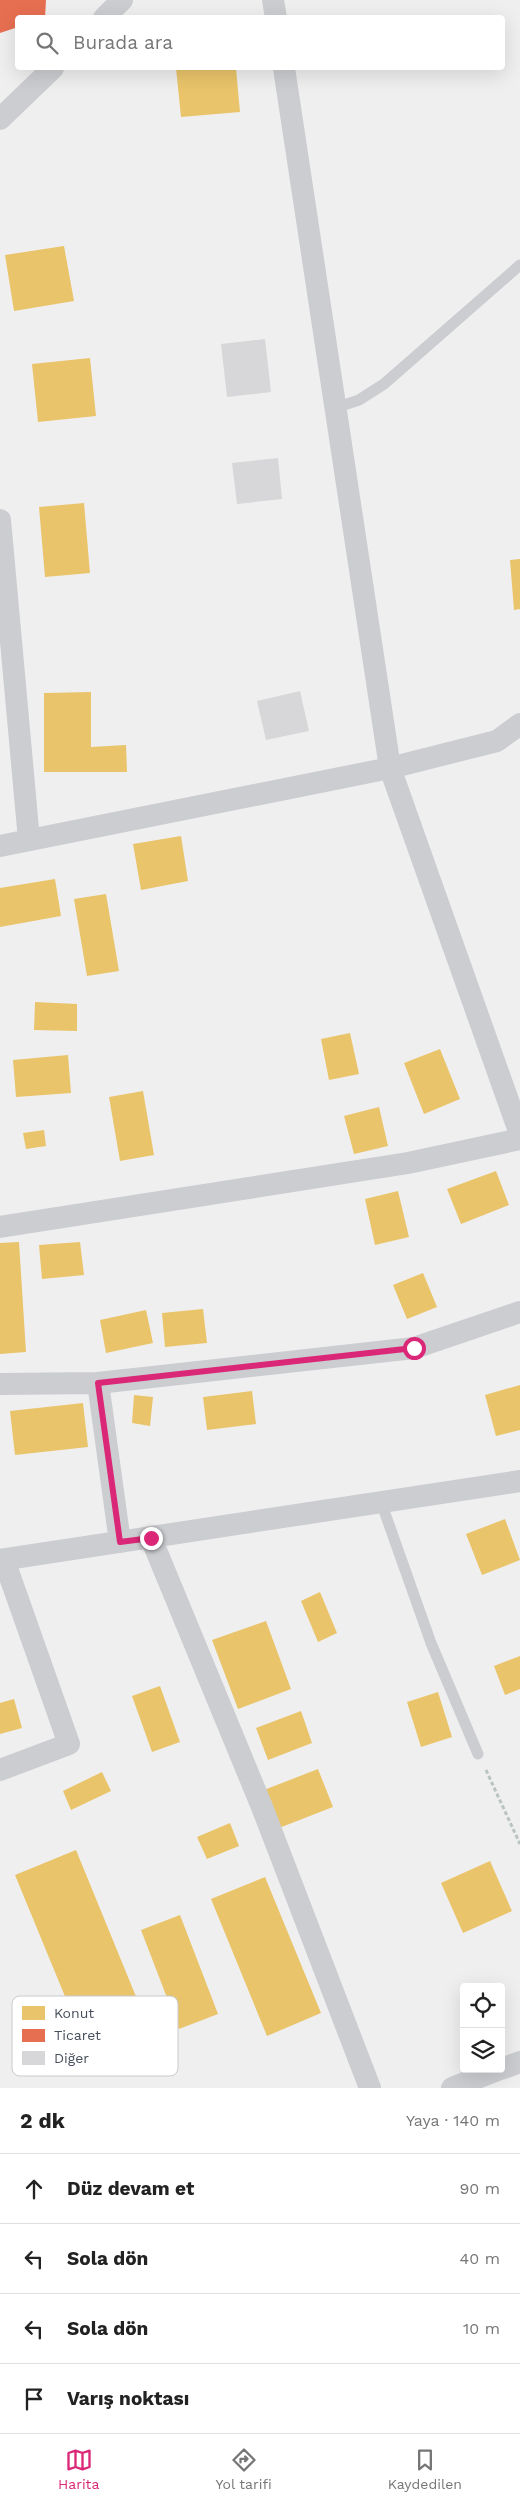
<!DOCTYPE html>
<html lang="tr">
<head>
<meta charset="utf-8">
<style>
	:root { --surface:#fff; --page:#f2f2f2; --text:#222; --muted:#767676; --line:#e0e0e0; --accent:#db2777 }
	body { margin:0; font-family:"Work Sans",sans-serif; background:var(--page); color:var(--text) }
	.controls { position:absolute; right:15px; bottom:15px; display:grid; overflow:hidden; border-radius:5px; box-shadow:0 5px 20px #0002 }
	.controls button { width:45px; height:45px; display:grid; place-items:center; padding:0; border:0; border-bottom:1px solid var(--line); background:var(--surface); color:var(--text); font:25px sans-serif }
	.stop { position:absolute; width:15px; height:15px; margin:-11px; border:4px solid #db2777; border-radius:50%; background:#fff }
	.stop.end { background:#db2777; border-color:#fff; box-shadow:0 1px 5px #0008 }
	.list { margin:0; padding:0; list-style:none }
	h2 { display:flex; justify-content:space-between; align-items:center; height:65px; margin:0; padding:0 20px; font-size:21px }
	h2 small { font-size:16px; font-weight:400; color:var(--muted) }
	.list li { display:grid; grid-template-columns:32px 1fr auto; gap:15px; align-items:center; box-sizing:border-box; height:70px; padding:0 20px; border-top:1px solid var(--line) }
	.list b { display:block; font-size:19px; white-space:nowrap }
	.list em { font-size:16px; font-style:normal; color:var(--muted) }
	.icon { flex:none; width:28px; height:28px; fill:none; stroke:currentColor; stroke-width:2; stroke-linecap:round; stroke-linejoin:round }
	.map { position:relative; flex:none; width:520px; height:2088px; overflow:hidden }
	.search { position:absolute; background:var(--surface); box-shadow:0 5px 20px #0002; left:15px; right:15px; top:15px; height:55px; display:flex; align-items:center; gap:12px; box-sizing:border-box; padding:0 18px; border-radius:5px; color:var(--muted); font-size:19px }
	.sheet { height:345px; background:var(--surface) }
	nav { display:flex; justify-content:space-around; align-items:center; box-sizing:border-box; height:70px; border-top:1px solid var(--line); background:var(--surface); font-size:14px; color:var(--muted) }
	nav a { display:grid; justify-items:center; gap:2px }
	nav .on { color:var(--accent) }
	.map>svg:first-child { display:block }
</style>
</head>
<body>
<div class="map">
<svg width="520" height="2088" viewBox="0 0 520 2088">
	<rect width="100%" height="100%" fill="#f0efef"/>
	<path fill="#e9c46a" d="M 176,68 L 236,68 L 240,112 L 181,117 Z
		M 64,246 L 74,301 L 14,311 L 5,255 Z
		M 90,358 L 96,416 L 38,422 L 32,364 Z
		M 84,503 L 90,573 L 45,577 L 39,507 Z
		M 520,559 L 520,609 L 514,610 L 510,560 Z
		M 91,692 L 91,747 L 126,745 L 127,772 L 44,772 L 44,693 Z
		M 181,836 L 188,881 L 141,890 L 133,844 Z
		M 55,879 L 61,916 L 0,927 L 0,888 Z
		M 106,894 L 119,971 L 87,976 L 74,899 Z
		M 35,1002 L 77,1004 L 77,1031 L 34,1030 Z
		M 350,1033 L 359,1074 L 329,1080 L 321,1039 Z
		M 440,1049 L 460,1099 L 424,1114 L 404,1063 Z
		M 68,1055 L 71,1093 L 16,1097 L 13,1060 Z
		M 143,1091 L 154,1155 L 120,1161 L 109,1097 Z
		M 379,1107 L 388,1146 L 354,1154 L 344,1116 Z
		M 44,1130 L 46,1146 L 26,1149 L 23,1133 Z
		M 496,1171 L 509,1205 L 461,1224 L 447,1189 Z
		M 398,1191 L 409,1237 L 375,1245 L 365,1199 Z
		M 19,1242 L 26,1352 L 0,1354 L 0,1243 Z
		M 80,1242 L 84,1275 L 42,1279 L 39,1245 Z
		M 423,1273 L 437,1307 L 407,1319 L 393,1285 Z
		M 203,1309 L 207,1343 L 165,1347 L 162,1313 Z
		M 146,1310 L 153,1343 L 106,1353 L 100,1320 Z
		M 520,1385 L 520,1430 L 496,1436 L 485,1395 Z
		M 252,1391 L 256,1424 L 207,1430 L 203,1397 Z
		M 134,1395 L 153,1397 L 150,1426 L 132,1423 Z
		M 83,1403 L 88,1447 L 15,1455 L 10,1411 Z
		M 505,1519 L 520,1560 L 482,1575 L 466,1534 Z
		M 320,1592 L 337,1633 L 318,1642 L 301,1601 Z
		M 266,1621 L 291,1689 L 238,1709 L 212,1640 Z
		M 520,1656 L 520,1689 L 505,1695 L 494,1666 Z
		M 160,1686 L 180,1742 L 152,1752 L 132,1696 Z
		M 438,1692 L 452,1737 L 421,1747 L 407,1702 Z
		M 14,1699 L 22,1728 L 0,1734 L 0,1703 Z
		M 301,1711 L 312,1743 L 268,1760 L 256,1728 Z
		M 318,1769 L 333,1807 L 279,1828 L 264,1790 Z
		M 102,1772 L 111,1791 L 71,1810 L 63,1791 Z
		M 230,1823 L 239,1846 L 207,1859 L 197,1837 Z
		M 76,1850 L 146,2021 L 85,2045 L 15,1875 Z
		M 490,1861 L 512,1911 L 463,1933 L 441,1883 Z
		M 265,1877 L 321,2013 L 267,2036 L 211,1899 Z
		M 180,1915 L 218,2014 L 179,2029 L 141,1930 Z"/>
	<path fill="#e76f51" d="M 0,0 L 46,0 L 45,18 L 18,18 L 18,27 L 0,33 Z"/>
	<path fill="#d7d7d9" d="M 265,339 L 271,392 L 227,397 L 221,344 Z
		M 278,458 L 282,499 L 237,504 L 232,463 Z
		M 300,691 L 309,731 L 266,740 L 257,701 Z"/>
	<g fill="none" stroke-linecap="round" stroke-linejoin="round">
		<path stroke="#b9c4c1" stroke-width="3" stroke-dasharray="4 2.5" stroke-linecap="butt" d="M 486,1770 L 520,1844"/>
		<path stroke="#cbcdd0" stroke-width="11" d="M 335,408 L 359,400 L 384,384 L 520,265
			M 381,1502 L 431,1643 L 478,1754"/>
		<path stroke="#cbcdd0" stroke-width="22" d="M 273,0 L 276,18
			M 104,18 L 122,0
			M 284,68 L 390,768 L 520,1134
			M 0,119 L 53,68
			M 0,520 L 29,840
			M 0,846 L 390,768 L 497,741 L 520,724
			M 0,1227 L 408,1163 L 520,1139
			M 98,1383 L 120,1542
			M 0,1384 L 98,1383 L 414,1348 L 520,1312
			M 151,1538 L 262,1807 L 370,2088
			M 0,1560 L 520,1481
			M 0,1770 L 69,1744 L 4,1560
			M 501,2069 L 520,2062
			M 452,2088 L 500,2069"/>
	</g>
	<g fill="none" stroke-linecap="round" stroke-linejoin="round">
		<path stroke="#db2777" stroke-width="6" d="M 151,1538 L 120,1542 L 98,1383 L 414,1348"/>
	</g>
	<rect x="12" y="1996" width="166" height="80" rx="8" fill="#fff" stroke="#c8cace" stroke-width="1"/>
	<rect x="22" y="2006" width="23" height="14" fill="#e9c46a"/>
	<rect x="22" y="2029" width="23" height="13" fill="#e76f51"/>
	<rect x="22" y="2051" width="23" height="14" fill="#d7d7d9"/>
	<g font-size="14" fill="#474f5b">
		<text x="54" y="2018">Konut</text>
		<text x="54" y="2040">Ticaret</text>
		<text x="54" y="2063">Diğer</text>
	</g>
</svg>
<div class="controls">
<button><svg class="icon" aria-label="locate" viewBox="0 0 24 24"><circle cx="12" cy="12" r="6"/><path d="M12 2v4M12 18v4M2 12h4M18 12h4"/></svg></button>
<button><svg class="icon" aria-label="layers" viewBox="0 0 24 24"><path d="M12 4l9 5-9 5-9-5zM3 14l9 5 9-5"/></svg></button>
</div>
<div class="stop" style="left:414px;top:1348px"></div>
<div class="stop end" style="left:151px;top:1538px"></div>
<div class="search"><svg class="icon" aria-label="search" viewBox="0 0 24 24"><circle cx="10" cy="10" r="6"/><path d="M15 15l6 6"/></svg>Burada ara</div>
</div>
<section class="sheet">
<h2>2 dk<small>Yaya · 140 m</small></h2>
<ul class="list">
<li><svg class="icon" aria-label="ahead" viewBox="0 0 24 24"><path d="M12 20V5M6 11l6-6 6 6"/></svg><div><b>Düz devam et</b></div><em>90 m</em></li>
<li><svg class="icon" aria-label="left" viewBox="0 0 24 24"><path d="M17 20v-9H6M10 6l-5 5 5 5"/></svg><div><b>Sola dön</b></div><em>40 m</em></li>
<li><svg class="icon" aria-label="left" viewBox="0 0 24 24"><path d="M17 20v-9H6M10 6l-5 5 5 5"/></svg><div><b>Sola dön</b></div><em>10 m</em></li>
<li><svg class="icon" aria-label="arrive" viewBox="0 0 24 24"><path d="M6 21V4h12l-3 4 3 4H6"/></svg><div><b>Varış noktası</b></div></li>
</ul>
</section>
<nav>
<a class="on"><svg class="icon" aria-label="map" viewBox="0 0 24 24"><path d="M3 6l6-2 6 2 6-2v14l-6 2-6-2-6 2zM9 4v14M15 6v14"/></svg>Harita</a>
<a><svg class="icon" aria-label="directions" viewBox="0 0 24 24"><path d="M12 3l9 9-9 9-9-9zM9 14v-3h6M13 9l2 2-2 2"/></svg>Yol tarifi</a>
<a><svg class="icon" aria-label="saved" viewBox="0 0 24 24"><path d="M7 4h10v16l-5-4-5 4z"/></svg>Kaydedilen</a>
</nav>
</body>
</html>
